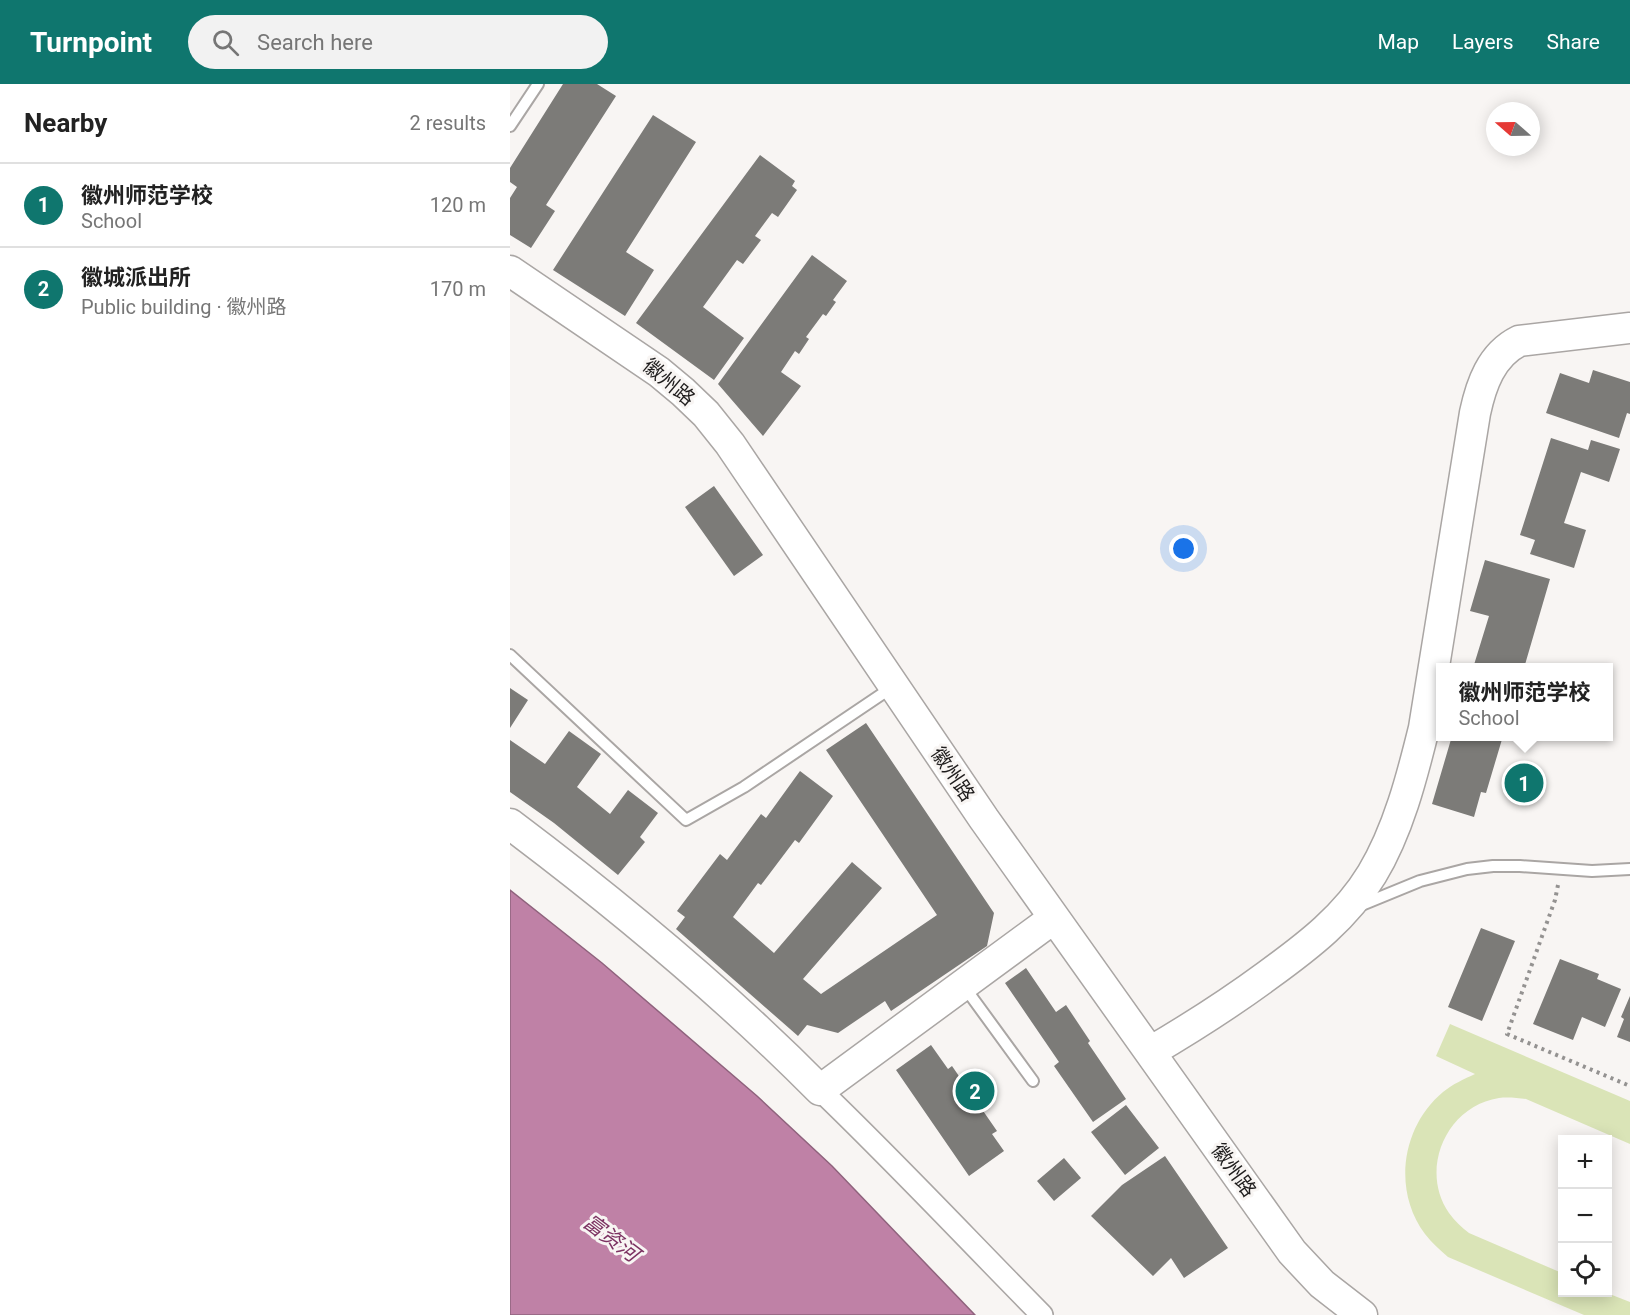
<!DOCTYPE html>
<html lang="en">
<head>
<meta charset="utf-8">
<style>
	:root { --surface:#fff; --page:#f2f2f2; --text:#222; --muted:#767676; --line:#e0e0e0; --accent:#0f766e }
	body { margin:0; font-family:Roboto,"Noto Sans SC",sans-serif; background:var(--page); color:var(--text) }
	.controls { position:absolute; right:18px; bottom:18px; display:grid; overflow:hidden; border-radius:0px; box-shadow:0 3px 15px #0003 }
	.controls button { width:54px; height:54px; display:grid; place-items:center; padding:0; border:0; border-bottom:2px solid var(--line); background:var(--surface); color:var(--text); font:30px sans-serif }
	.compass { position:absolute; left:976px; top:18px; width:54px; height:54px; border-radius:50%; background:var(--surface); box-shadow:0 3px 15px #0003; rotate:290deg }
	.you { position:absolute; left:674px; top:465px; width:21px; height:21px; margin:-15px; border:4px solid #fff; border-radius:50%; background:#1a73e8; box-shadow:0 0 0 9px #1a73e833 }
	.badge { display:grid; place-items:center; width:39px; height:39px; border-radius:50%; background:var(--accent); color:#fff; font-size:20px; font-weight:700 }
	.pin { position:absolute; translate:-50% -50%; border:3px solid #fff; box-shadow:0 2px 6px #0006 }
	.popup { position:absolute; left:926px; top:579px; width:177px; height:78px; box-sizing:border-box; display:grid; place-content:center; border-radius:0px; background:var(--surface); filter:drop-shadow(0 2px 4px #0005); font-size:20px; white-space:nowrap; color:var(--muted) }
	.popup b { font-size:22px; color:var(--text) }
	.popup::after { content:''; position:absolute; left:50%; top:100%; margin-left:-12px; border:12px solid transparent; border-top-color:var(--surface) }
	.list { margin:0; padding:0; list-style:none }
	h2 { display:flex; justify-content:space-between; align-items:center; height:78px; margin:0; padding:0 24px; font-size:26px }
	h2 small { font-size:20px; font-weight:400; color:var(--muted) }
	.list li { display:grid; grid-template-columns:39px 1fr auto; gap:18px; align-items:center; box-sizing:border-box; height:84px; padding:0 24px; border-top:2px solid var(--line) }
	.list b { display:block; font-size:22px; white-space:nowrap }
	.list p { margin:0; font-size:20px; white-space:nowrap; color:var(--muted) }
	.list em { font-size:20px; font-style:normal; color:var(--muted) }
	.icon { flex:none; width:33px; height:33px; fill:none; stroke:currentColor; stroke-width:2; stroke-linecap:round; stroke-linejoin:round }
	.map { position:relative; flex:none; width:1120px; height:1231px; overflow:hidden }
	header { display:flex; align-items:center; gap:36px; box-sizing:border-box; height:84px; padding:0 30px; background:var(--accent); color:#fff }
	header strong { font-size:28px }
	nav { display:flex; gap:33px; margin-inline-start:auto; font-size:21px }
	.search { width:420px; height:54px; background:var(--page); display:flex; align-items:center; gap:15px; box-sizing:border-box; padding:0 21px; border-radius:33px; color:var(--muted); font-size:22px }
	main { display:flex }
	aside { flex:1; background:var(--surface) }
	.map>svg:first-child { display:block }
</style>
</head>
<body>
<header>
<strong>Turnpoint</strong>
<div class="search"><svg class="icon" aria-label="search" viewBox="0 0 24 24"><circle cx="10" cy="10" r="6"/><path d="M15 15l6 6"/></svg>Search here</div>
<nav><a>Map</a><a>Layers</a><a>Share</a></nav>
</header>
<main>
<aside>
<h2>Nearby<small>2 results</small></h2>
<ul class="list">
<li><span class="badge">1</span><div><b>徽州师范学校</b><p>School</p></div><em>120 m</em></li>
<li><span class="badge">2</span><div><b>徽城派出所</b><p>Public building · 徽州路</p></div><em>170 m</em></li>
</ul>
</aside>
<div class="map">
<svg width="1120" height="1231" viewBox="0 0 1120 1231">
	<rect width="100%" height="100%" fill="#f8f5f3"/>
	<path fill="#dae4b7" d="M 940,940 L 1120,1017 L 1120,1060 L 1016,1015 C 1007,1014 998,1013 989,1014 C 936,1022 909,1086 939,1129 C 945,1137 951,1143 959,1149 L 1052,1189 L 1052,1208 L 1097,1209 L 1120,1218 L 1120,1231 L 1074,1231 L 938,1173 C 930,1166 922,1159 915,1150 C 882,1106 892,1042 933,1008 C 943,1000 954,995 965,990 L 926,972 Z"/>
	<path fill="#bf81a6" stroke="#8f637d" stroke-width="1.5" d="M 0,806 L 92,879 L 247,1012 L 322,1082 L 465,1231 L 0,1231 Z"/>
	<path fill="#7c7b78" d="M 53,0 L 87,0 L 106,12 L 36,121 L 45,127 L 21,164 L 0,151 L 0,114 L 7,103 L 0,98 L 0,84 Z
		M 143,31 L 186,58 L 116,168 L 144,186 L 115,232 L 43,186 Z
		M 250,71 L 285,97 L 282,102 L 287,106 L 268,133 L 262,129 L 245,152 L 251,156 L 233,180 L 227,176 L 193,223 L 234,254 L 204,296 L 126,239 Z
		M 302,171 L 337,197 L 323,216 L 326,218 L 316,232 L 313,230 L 296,253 L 299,255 L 289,270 L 285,267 L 271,288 L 291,302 L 253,352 L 208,300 Z
		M 1083,286 L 1120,298 L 1120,330 L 1117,329 L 1109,354 L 1036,329 L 1050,289 L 1079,299 Z
		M 1041,354 L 1078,366 L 1081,356 L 1110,365 L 1099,398 L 1071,388 L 1054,439 L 1076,446 L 1064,484 L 1020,470 L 1025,456 L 1010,451 Z
		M 204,402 L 253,471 L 224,492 L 175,423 Z
		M 975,476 L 1040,495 L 1014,584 L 963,584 L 979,532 L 960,527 Z
		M 0,604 L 18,616 L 0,644 Z
		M 356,639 L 484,829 L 477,862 L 381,927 L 375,917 L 328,949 L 297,941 L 288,952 L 166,845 L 175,833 L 167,827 L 210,770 L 217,776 L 251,730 L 256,734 L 290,687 L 323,712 L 289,759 L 285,756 L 251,801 L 248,799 L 223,833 L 264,869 L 342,778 L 372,804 L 293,895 L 311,910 L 427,831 L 316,666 Z
		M 59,647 L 91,670 L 67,703 L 100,730 L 118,706 L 148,729 L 130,753 L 135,758 L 108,791 L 44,739 L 0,708 L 0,656 L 35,680 Z
		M 942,652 L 993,652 L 976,709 L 971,708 L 964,733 L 922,720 Z
		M 971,844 L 1005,857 L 972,937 L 938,923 Z
		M 1050,875 L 1089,890 L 1087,895 L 1111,905 L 1095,943 L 1072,933 L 1063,956 L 1023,940 Z
		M 516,884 L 546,928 L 556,921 L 580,957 L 578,959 L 616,1015 L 583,1038 L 544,982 L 549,978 L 495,899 Z
		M 1120,912 L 1120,958 L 1107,953 L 1114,935 L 1111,933 Z
		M 421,961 L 438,985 L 442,982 L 487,1047 L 482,1050 L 494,1067 L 459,1092 L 386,986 Z
		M 616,1021 L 649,1064 L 615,1091 L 581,1048 Z
		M 655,1072 L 718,1164 L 674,1194 L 661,1174 L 643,1192 L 581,1132 L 612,1101 Z
		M 554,1074 L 571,1094 L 544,1117 L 527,1097 Z"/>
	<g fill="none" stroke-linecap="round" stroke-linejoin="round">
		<defs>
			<path id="lane" d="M 0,42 L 28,0
				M 0,571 L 176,736 L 234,703 L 381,604
				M 849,822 L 910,797 L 957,785 L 983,782 L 1010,782 L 1082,787 L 1120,785
				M 453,901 L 523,997"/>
			<path id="street" d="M 310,1006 C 386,1079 458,1156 532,1231"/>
			<path id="secondary" d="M 0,187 L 149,288 L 173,308 L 196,330 L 220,360 L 474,735 L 782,1168 L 812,1200 L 852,1231
				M 0,740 C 109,822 214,909 310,1006 L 544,834
				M 640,968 C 681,944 720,919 758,891 C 798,862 836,833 862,790 C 888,747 902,693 914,644 L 965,329 C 971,301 981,271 1009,257 L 1120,244"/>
		</defs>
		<use href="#lane" stroke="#aaa6a4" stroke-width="14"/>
		<use href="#street" stroke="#aaa6a4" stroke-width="24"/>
		<use href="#secondary" stroke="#aaa6a4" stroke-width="33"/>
		<path stroke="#949291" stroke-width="4" stroke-dasharray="3 4.5" stroke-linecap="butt" d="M 1048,801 L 1045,816 L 997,950 L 1120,1002"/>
		<use href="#lane" stroke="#fff" stroke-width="10"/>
		<use href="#street" stroke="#fff" stroke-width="21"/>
		<use href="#secondary" stroke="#fff" stroke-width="30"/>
	</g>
	<g text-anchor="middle" stroke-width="6" stroke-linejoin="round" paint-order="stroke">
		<g font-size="20" fill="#1f1d1d" stroke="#f8f5f3">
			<text transform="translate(159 298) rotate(40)" y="7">徽州路</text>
			<text transform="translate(443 690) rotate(56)" y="7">徽州路</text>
			<text transform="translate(724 1086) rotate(54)" y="7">徽州路</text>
		</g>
		<g font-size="21" font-style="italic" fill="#7c3262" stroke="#f8f5f3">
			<text transform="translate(101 1154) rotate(37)" y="7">富资河</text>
		</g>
	</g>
</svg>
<div class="controls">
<button>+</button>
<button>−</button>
<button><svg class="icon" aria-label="locate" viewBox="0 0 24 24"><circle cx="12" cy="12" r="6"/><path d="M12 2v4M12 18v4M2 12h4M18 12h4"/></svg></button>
</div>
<svg class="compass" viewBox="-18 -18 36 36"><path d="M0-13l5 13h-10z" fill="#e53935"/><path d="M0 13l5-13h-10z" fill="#767676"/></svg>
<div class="you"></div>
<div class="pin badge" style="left:1014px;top:699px">1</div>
<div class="popup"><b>徽州师范学校</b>School</div>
<div class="pin badge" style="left:465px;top:1007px">2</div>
</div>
</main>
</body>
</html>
